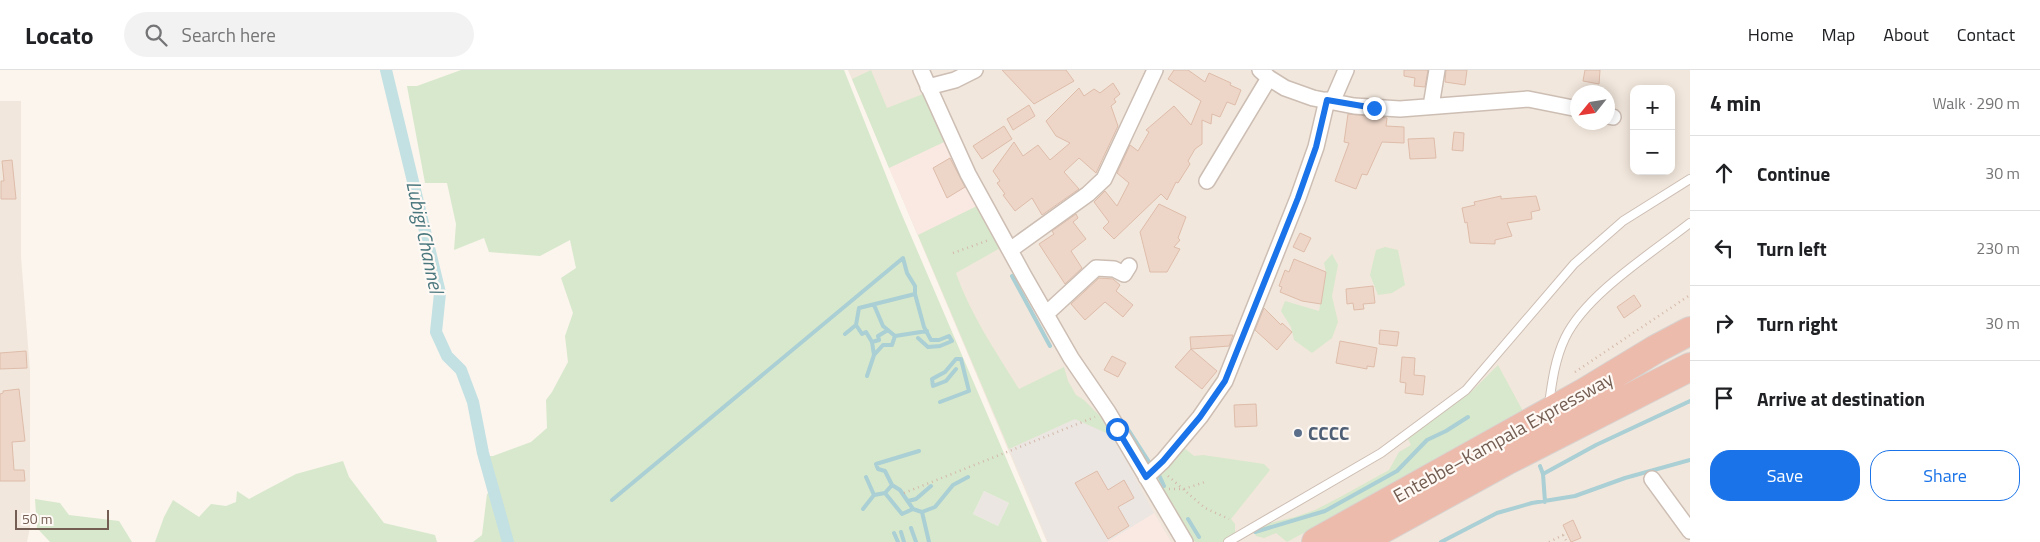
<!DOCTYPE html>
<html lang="en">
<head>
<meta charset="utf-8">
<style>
	:root { --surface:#fff; --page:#f2f2f2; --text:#202124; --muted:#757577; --line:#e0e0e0; --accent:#1a73e8 }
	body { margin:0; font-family:"Titillium Web",sans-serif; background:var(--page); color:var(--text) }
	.controls { position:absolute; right:15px; top:15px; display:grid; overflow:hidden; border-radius:10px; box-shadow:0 2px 12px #0003 }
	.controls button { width:45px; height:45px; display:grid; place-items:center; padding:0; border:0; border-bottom:1px solid var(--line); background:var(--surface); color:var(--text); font:25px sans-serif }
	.compass { position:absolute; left:1570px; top:15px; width:45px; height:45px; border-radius:50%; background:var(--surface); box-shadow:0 2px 12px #0003; rotate:240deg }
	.scale { position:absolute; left:15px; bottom:12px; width:94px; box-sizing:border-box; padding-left:5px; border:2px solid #745d52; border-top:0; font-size:14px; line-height:18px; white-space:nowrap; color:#745d52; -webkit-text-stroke:4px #fef9f4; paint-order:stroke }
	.stop { position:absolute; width:15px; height:15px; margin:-11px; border:4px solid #1a73e8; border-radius:50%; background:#fff }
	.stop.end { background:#1a73e8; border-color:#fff; box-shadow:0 1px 5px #0008 }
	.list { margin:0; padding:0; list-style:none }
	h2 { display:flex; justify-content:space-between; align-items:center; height:65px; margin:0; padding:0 20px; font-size:21px }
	h2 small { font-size:16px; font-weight:400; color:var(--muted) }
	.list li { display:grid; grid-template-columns:32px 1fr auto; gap:15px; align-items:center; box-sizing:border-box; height:75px; padding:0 20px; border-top:1px solid var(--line) }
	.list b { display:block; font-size:19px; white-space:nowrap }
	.list em { font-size:16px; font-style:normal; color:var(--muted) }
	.actions { display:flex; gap:10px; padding:15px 20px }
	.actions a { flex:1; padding:11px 0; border:1px solid var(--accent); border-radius:20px; text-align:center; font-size:18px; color:var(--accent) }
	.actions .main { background:var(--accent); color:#fff }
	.icon { flex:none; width:28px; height:28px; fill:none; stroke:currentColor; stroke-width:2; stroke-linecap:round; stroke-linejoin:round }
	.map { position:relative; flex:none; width:1690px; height:472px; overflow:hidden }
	header { display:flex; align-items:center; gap:30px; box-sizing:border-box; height:70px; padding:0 25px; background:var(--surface); border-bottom:1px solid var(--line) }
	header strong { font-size:24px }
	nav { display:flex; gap:28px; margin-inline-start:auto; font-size:18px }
	.search { width:350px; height:45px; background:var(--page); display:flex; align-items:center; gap:12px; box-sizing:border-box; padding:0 18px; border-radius:28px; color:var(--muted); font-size:19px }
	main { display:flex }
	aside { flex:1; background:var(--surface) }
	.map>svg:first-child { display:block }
</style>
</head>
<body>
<header>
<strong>Locato</strong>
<div class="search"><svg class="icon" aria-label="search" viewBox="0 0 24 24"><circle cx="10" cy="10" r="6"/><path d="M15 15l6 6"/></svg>Search here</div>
<nav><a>Home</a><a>Map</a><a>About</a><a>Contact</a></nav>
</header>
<main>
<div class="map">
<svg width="1690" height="472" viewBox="0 0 1690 472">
	<rect width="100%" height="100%" fill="#fbf5ed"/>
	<path fill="#f2e7dc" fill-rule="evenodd" d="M 848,0 L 1690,0 L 1690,472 L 1047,472 ZM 1634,19 L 1671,19 L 1671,101 L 1634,101 ZM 1578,22 L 1608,22 L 1608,52 L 1578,52 Z
		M 0,31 L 21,31 L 21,187 L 30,301 L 30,457 L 27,472 L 0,472 Z"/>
	<path fill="#fae9e3" d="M 944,72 L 979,135 L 918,165 L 889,98 Z
		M 1154,443 L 1171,472 L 1107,472 Z"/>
	<path fill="#ebe6e2" d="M 1075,349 L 1113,366 L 1154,443 L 1107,472 L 1048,472 L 1009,379 Z
		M 984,421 L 1009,433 L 998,456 L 973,444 Z"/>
	<path fill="#d8e8cc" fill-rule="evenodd" d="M 461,0 L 844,0 L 899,138 L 1042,472 L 473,472 L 482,465 L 487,424 L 494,419 L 484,386 L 493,386 L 531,372 L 547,358 L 546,330 L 552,322 L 568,292 L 565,266 L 573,243 L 561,208 L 576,198 L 570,170 L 540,186 L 489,182 L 484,168 L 454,180 L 456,154 L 447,113 L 425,113 L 407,16 L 417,16 ZM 984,421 L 1009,433 L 998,456 L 973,444 Z
		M 871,0 L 887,38 L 923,24 L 944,72 L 889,98 L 852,9 Z
		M 979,135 L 1002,177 L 956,203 C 970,244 996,282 1019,319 L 1064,297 L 1068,311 L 1076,325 L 1084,330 L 1100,346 L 1113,366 L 1075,349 L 1009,379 L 918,165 Z
		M 1385,177 L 1398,180 L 1405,215 L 1392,223 L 1378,225 L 1370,205 L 1376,180 Z
		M 1332,184 L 1338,195 L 1332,226 L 1338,252 L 1332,268 L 1312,283 L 1294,270 L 1291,257 L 1281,241 L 1285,231 L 1319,241 L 1326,202 L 1324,193 Z
		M 1498,295 L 1524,343 L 1287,472 L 1276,463 L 1264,468 L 1256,466 L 1253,460 L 1258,456 L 1295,447 L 1315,440 L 1342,426 L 1389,400 L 1399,382 L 1411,375 L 1407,367 L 1472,321 Z
		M 1183,377 L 1194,386 L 1203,385 L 1264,394 L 1270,400 L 1231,449 L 1235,454 L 1235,472 L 1195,472 L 1153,411 Z
		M 343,391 L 349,407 L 384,453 L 435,465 L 437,472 L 155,472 L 164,447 L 173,430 L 199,447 L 211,434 L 226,436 L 236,432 L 237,421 L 249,429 L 296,404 Z
		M 35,429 L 60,433 L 69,445 L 119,451 L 132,472 L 50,472 L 37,458 Z"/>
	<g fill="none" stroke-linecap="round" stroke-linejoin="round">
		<path stroke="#aacfd4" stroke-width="4" d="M 1012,206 L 1050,276
			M 874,235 L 883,256 L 895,266 L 927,261
			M 856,255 L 862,264 L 866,262 L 872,272 L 874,285
			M 845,264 L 856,255 L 859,238 L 915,224
			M 872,272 L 879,270 L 878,266 L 888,260
			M 867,306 L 874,285 L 883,275 L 892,275 L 895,266
			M 940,332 L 969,321 L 961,289 L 956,289 L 945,302 L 932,309 L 933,316 L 946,311 L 956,299
			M 1124,353 L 1151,395
			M 1540,396 L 1543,404 L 1545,432
			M 1543,404 L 1596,375 L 1690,331
			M 1159,405 L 1164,416
			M 866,407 L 874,425
			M 892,415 L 885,401 L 878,399 L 876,394 L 919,381
			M 885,423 L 892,415 L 900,420 L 913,439
			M 612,430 L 903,188 L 907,203 L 915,216 L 915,224 L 924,257 L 931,270 L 939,270 L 949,266 L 952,271 L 940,276 L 928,277 L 918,268
			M 908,431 L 916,429 L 931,416
			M 863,439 L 874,425 L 885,423 L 902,444 L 913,439 L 922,442 L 935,437 L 953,415 L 968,407
			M 922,442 L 929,472
			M 1188,449 L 1199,467
			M 911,458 L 916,472
			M 901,462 L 904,472
			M 1255,462 L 1325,441 L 1397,401 L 1427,370 L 1446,361 L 1468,347
			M 894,463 L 898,472
			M 1441,472 L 1497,443 L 1532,433 L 1575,426 L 1625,408 L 1690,390"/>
		<path stroke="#c3e0e3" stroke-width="12" d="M 386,0 L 440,223 L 436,262 L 447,286 L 461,300 L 473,332 L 483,383 L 508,472"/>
	</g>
	<path fill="#edd6c8" stroke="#debcaa" d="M 1002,0 L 1066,0 L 1074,11 L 1034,34 Z
		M 1174,0 L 1188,0 L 1205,12 L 1209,3 L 1231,13 L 1230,15 L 1241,20 L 1235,35 L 1227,32 L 1220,47 L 1212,44 L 1211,54 L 1202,50 L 1202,74 L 1195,79 L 1188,91 L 1190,94 L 1178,113 L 1176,112 L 1167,130 L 1161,124 L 1114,169 L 1103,158 L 1109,152 L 1094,132 L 1105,121 L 1117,136 L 1129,113 L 1117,103 L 1130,75 L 1138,81 L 1149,62 L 1146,60 L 1174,36 L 1191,55 L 1201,31 L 1168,9 Z
		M 1404,0 L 1428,0 L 1425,17 L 1414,16 L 1415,8 L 1404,6 Z
		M 1446,0 L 1467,0 L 1465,15 L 1445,12 Z
		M 1585,0 L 1600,0 L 1599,14 L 1583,11 Z
		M 1113,13 L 1120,24 L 1114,29 L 1116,32 L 1111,36 L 1118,56 L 1096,103 L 1079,88 L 1064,102 L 1079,119 L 1042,145 L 1032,128 L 1015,141 L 1003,125 L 1005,124 L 997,113 L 1000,111 L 993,101 L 1014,72 L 1023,86 L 1038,75 L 1050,90 L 1070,73 L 1056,66 L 1046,51 L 1079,18 L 1084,26 L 1094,19 L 1100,23 Z
		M 1029,35 L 1035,46 L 1013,60 L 1007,49 Z
		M 1348,44 L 1387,48 L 1386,56 L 1404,57 L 1404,73 L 1382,72 L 1367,105 L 1362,104 L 1356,119 L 1335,111 L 1349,73 L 1344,72 Z
		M 1004,56 L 1012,69 L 982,89 L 973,76 Z
		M 1454,62 L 1464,63 L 1463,81 L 1452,80 Z
		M 1434,68 L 1436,88 L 1410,89 L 1408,69 Z
		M 950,88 L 965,117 L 947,128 L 933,98 Z
		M 12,90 L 16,129 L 1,129 L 1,111 L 4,111 L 2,91 Z
		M 1501,126 L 1501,129 L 1536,126 L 1540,140 L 1531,142 L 1532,149 L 1507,153 L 1512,166 L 1495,170 L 1495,174 L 1470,173 L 1467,152 L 1465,153 L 1462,138 L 1475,135 L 1474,132 Z
		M 1159,134 L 1186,147 L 1178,168 L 1180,170 L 1174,177 L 1180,179 L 1167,202 L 1150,202 L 1140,162 Z
		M 1076,144 L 1078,148 L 1073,152 L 1086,169 L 1071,181 L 1082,198 L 1065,214 L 1039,174 L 1054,164 L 1052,161 Z
		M 1300,163 L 1311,168 L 1304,182 L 1293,177 Z
		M 1294,189 L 1326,202 L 1321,234 L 1302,231 L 1280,222 L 1282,217 L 1279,216 L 1285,200 L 1289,202 Z
		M 1099,208 L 1113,209 L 1120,215 L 1116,221 L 1133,235 L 1123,247 L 1105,232 L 1085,250 L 1071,234 Z
		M 1373,216 L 1375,233 L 1363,234 L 1364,239 L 1354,240 L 1353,233 L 1347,234 L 1346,219 Z
		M 1634,225 L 1641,236 L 1624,248 L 1617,237 Z
		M 1264,238 L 1281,255 L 1282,253 L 1292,262 L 1277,280 L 1255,260 Z
		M 1380,260 L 1399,262 L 1397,276 L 1379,274 Z
		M 1233,265 L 1229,276 L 1191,279 L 1190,267 Z
		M 1340,271 L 1377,278 L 1374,297 L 1367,296 L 1367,299 L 1336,293 Z
		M 1191,279 L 1217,301 L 1202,319 L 1175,297 Z
		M 26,281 L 27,298 L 0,299 L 0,283 Z
		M 1112,286 L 1126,293 L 1118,307 L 1104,300 Z
		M 1402,287 L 1415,288 L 1414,305 L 1425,306 L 1423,325 L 1405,323 L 1406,313 L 1400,312 Z
		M 19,319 L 25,371 L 12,372 L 14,400 L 24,400 L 25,411 L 0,411 L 0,324 L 3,323 L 3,321 Z
		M 1256,334 L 1257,356 L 1235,357 L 1234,335 Z
		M 1097,401 L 1108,420 L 1124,410 L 1134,428 L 1118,437 L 1129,456 L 1108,469 L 1075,413 Z
		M 1573,450 L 1581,468 L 1571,472 L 1563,455 Z"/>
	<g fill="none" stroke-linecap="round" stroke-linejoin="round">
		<defs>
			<path id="lane" d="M 1549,334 C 1552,312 1555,289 1565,268 C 1586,224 1652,183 1690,153
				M 1228,472 L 1381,383 L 1466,320 L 1574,194 L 1623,151 L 1690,109"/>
			<path id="street" d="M 921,0 L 968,104 L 1024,206 L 1071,288 L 1108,342 L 1185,472
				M 1260,0 L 1269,8 L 1285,18 L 1313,28 L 1354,36 L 1400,39 L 1528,29 L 1578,39
				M 928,17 L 955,10 L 975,0
				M 1333,30 L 1346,0
				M 1431,36 L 1437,0
				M 1608,46 L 1613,47
				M 1207,111 L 1269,8
				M 1010,180 L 1088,124 L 1104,109 L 1155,0
				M 1046,244 L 1096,198 L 1114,199 L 1124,204 L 1129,196
				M 1146,407 L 1163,391 L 1200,347 L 1225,311 L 1298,128 L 1316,77 L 1327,30
				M 1652,409 L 1690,461"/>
			<path id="highway" d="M 1316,472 L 1585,322 L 1656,279 L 1690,261
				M 1359,472 L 1506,391 L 1690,297"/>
		</defs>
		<use href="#lane" stroke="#cdbeb4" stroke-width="10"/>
		<use href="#street" stroke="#cdbeb4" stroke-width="18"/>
		<use href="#highway" stroke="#d8d2cf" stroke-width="30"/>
		<path stroke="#d3b9aa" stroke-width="2.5" stroke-dasharray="1 4" stroke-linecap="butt" d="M 953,183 L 989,170
			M 1575,302 L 1690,225
			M 1168,406 L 1205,438 L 1229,449
			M 1169,419 L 1184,419 L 1205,412
			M 904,423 L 1095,347
			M 1563,465 L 1567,472
			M 1549,472 L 1567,463"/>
		<use href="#lane" stroke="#fff" stroke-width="8"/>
		<use href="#street" stroke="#fff" stroke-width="15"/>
		<use href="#highway" stroke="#edbbac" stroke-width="28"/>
	</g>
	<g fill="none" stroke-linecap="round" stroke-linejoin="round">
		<path stroke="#1a73e8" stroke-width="6" d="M 1117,359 L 1146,407 L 1163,391 L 1200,347 L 1225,311 L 1298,128 L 1316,77 L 1327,30 L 1374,38"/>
	</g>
	<circle fill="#5c6f8a" stroke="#fef9f4" stroke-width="2" cx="1298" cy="363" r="5"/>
	<g text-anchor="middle" stroke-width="4.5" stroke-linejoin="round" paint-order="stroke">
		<g font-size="19" font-weight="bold" fill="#4e5e75" stroke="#fef9f4" text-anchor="start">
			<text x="1308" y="370">CCCC</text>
		</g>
		<g font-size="19" fill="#745d52" stroke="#fef9f4">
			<text transform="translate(1503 367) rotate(-29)" y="7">Entebbe–Kampala Expressway</text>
		</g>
		<g font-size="20" font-style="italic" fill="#4a777e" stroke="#fef9f4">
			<text transform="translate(425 167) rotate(78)" y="7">Lubigi Channel</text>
		</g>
	</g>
</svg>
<div class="controls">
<button>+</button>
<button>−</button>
</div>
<svg class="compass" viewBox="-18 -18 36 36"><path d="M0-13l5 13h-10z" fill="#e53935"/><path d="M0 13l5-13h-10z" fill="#757577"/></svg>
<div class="scale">50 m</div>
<div class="stop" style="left:1117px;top:359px"></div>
<div class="stop end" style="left:1374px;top:38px"></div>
</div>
<aside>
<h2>4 min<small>Walk · 290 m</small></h2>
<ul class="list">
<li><svg class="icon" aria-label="ahead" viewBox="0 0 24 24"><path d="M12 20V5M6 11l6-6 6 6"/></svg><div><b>Continue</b></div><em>30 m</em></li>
<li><svg class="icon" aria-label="left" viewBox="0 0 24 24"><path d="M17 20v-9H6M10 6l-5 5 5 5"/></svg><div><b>Turn left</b></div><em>230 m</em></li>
<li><svg class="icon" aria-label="right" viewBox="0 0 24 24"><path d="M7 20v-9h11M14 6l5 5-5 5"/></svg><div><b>Turn right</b></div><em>30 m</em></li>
<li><svg class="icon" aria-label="arrive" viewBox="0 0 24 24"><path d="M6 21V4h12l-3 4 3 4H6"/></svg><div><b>Arrive at destination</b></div></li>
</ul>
<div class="actions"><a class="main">Save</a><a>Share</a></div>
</aside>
</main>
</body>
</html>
